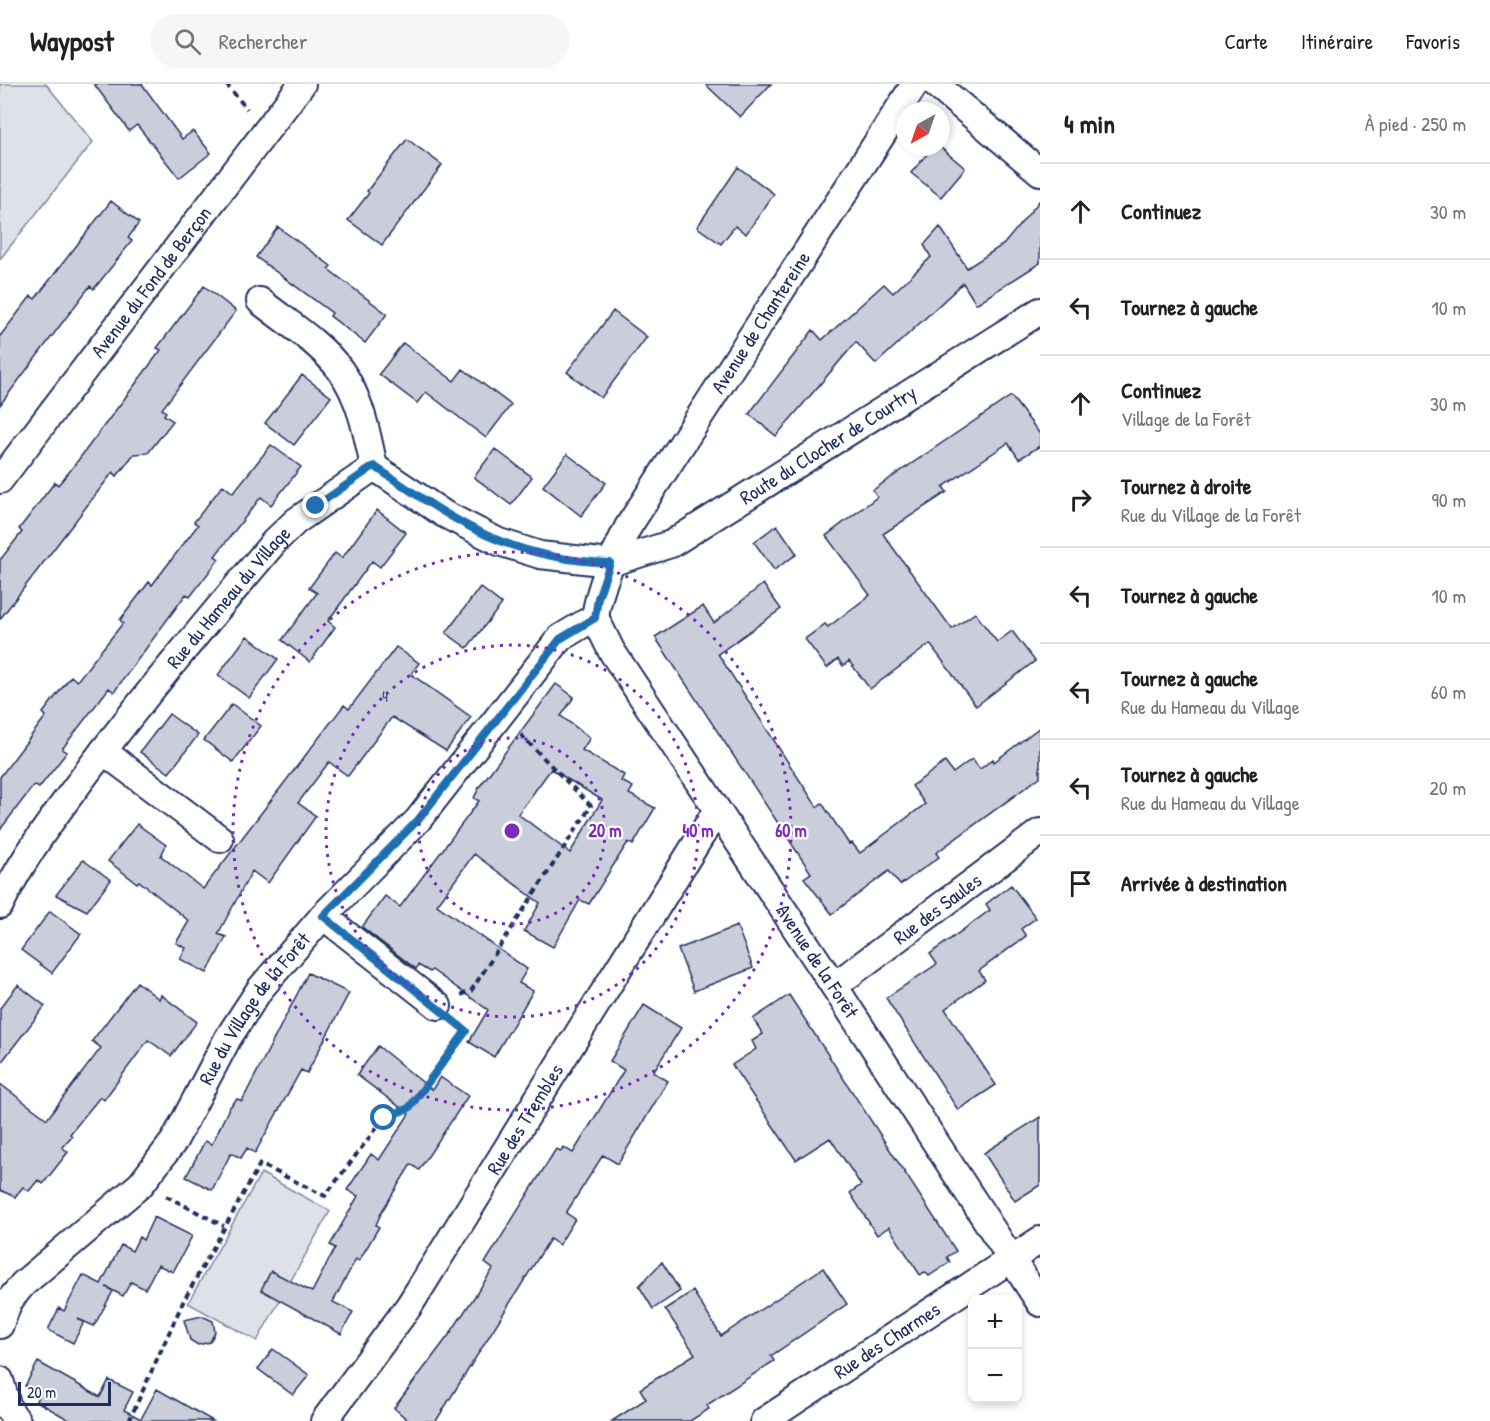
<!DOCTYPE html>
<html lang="fr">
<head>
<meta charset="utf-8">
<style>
	:root { --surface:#fff; --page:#f6f6f6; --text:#202124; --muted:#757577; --line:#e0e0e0 }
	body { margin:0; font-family:"Patrick Hand",sans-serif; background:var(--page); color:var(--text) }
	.controls { position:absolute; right:18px; bottom:18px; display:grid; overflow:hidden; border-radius:12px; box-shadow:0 3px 9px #0003 }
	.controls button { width:54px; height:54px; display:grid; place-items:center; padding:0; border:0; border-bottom:2px solid var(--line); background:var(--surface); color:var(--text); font:30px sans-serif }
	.compass { position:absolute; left:896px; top:18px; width:54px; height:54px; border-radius:50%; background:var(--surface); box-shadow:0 3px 9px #0003; rotate:220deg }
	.scale { position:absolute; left:18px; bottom:15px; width:93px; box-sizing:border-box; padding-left:6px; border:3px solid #1b2f5e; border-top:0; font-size:16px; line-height:21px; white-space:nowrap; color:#1b2f5e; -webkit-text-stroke:4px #fff; paint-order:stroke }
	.stop { position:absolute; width:18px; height:18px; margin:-14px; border:4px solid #1f6fb2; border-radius:50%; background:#fff }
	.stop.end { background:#1f6fb2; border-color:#fff; box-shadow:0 2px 6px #0008 }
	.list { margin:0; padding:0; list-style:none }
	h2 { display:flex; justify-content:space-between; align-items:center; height:78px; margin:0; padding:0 24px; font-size:26px }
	h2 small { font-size:20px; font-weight:400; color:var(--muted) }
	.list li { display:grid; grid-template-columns:39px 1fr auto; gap:18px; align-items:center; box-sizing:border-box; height:96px; padding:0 24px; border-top:2px solid var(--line) }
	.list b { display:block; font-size:22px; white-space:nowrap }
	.list p { margin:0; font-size:20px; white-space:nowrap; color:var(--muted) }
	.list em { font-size:20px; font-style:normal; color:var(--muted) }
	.icon { flex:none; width:33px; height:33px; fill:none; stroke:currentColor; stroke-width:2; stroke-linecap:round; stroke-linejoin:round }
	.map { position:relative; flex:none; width:1040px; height:1337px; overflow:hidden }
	header { display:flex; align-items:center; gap:36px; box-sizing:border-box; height:84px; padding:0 30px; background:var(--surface); border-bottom:2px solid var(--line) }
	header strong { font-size:28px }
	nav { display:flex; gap:33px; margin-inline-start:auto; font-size:21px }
	.search { width:420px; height:54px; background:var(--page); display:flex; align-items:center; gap:15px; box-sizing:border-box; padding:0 21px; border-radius:33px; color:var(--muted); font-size:22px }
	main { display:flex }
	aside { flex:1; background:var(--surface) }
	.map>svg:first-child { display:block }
</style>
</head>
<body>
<header>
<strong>Waypost</strong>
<div class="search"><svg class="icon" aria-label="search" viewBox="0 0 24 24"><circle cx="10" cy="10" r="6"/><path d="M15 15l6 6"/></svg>Rechercher</div>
<nav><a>Carte</a><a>Itinéraire</a><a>Favoris</a></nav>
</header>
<main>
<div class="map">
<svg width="1040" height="1337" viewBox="0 0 1040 1337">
	<rect width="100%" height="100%" fill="#fff"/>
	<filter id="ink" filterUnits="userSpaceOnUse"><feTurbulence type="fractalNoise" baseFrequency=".0167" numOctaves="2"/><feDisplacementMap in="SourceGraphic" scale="12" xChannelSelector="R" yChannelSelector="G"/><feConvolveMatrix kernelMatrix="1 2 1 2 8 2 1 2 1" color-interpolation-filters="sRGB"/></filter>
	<g filter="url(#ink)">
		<path fill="#dee1e7" stroke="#7c88a2" stroke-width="1.5" d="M 0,0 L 46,0 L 93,58 L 0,175 Z
			M 261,1089 L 330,1127 L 257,1257 L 188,1219 Z"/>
		<path fill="#caceda" stroke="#1b2f5e" stroke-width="1.5" fill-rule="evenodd" d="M 94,0 L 142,0 L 182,55 L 193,47 L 211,69 L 179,94 L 137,41 L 129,47 Z
			M 705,0 L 771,0 L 740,33 Z
			M 407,55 L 442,81 L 382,161 L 348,136 L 369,109 L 367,107 Z
			M 933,63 L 940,63 L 965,84 L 941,113 L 911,89 Z
			M 738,83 L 774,110 L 746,150 L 735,142 L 721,160 L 697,143 Z
			M 1040,116 L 1040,179 L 976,220 L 963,199 L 876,280 L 856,258 L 776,352 L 749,330 L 813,246 L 822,256 L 884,200 L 893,209 L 931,173 L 924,161 L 940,143 L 967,184 L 1004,160 Z
			M 111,117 L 139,139 L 128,154 L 132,157 L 94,205 L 90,202 L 0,321 L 0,252 L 31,212 L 35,215 Z
			M 278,143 L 331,182 L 328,185 L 387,230 L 365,259 L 330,232 L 332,229 L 256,173 Z
			M 204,202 L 236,227 L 162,325 L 166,328 L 164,331 L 173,337 L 148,369 L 134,370 L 117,392 L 113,388 L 0,535 L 0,476 L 22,448 L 19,445 L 55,398 L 58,401 L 70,387 L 161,266 L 157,264 Z
			M 613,227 L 647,253 L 601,314 L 567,288 Z
			M 403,259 L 454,297 L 463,285 L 511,321 L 486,354 L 426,308 L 417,319 L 379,290 Z
			M 302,291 L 331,313 L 294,361 L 265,339 Z
			M 1011,312 L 1040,350 L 1040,362 L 1019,375 L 1008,359 L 943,403 L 947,408 L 883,450 L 952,545 L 975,529 L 997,558 L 1012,547 L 1035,577 L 976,622 L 930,560 L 870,605 L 849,577 L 843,582 L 838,575 L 827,584 L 805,555 L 825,540 L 828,543 L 870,511 L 826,452 L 877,413 L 873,406 Z
			M 271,361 L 301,383 L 271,421 L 261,413 L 215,472 L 219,475 L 190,513 L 186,510 L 114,608 L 109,604 L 62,665 L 67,668 L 39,704 L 34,701 L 0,746 L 0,693 L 46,632 L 43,629 L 71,592 L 77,597 L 123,539 L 120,536 L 149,498 L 152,501 L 198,441 L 194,438 L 223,401 L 233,409 Z
			M 495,365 L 532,393 L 511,421 L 474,393 Z
			M 567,370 L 606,399 L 581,432 L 543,402 Z
			M 377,426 L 406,449 L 380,483 L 372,477 L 328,537 L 335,543 L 310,578 L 282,556 L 317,509 L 309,504 L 335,469 L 342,474 Z
			M 777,441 L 797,470 L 774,486 L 754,458 Z
			M 763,500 L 781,525 L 718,570 L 817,723 L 822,719 L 849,760 L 852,759 L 860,769 L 925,720 L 912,702 L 945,678 L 953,689 L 972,675 L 980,685 L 993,675 L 994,678 L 1040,643 L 1040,693 L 936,769 L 939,773 L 900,801 L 889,787 L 832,830 L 804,794 L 811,789 L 655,553 L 703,522 L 714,539 Z
			M 480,503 L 502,520 L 467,564 L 446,549 Z
			M 247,552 L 278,575 L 249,614 L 218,591 Z
			M 396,563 L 419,579 L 411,590 L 471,633 L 446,667 L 392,633 L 348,692 L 329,678 L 298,719 L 316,732 L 268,799 L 252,787 L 218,850 L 226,853 L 207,889 L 180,875 L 186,864 L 176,859 L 189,837 L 139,797 L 137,799 L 108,777 L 137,740 L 166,761 L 161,772 L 203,805 L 344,621 L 349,625 Z
			M 556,600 L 574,613 L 561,632 L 590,654 L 582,666 L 624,691 L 621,697 L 633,703 L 629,710 L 655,724 L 633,761 L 628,758 L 589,820 L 580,816 L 553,863 L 524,847 L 540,819 L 474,770 L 437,821 L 527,885 L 519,899 L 533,907 L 494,973 L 469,958 L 488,926 L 432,886 L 430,888 L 418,881 L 416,885 L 362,843 L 385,812 L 400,823 L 479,717 L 474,714 L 480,702 ZM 551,685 L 602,716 L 570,769 L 518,730 Z
			M 232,620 L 261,642 L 233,678 L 204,656 Z
			M 169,630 L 198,651 L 169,689 L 140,668 Z
			M 83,776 L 111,796 L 87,827 L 56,811 Z
			M 1011,801 L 1036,834 L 1021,845 L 1026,852 L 979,887 L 985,896 L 945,925 L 996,1001 L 958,1026 L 886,914 L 937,880 L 930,870 L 990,826 L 986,820 Z
			M 50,827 L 81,850 L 52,889 L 21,866 Z
			M 737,842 L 753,884 L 694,907 L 678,865 Z
			M 308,889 L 349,909 L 307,989 L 301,986 L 255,1069 L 247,1064 L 241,1074 L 231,1069 L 212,1106 L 186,1093 L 205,1057 L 212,1060 L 229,1024 L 237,1015 L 242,1017 Z
			M 137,898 L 159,915 L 161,911 L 197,938 L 171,972 L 148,956 L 104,1016 L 100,1013 L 70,1050 L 72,1052 L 62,1063 L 68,1068 L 43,1100 L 38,1096 L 29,1107 L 23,1103 L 15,1113 L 0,1106 L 0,1000 L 47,1035 L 101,964 L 92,957 Z
			M 18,901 L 45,922 L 0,980 L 0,924 Z
			M 789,911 L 956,1167 L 947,1173 L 950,1178 L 929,1192 L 925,1188 L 920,1191 L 889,1143 L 877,1151 L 850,1109 L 861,1101 L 830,1054 L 796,1076 L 732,981 L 756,965 L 752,957 L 763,950 L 753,935 Z
			M 644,921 L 681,944 L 653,988 L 668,997 L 618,1080 L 603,1071 L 566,1129 L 575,1135 L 559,1161 L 550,1155 L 436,1337 L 409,1337 L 394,1324 L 449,1251 L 493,1185 L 485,1179 L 556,1065 L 561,1067 L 563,1063 L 573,1069 L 624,986 L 610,977 Z
			M 378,962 L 432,1006 L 440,993 L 468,1012 L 419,1086 L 411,1080 L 382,1127 L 376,1141 L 379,1143 L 359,1177 L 356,1175 L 333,1218 L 353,1228 L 341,1250 L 261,1206 L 271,1187 L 312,1208 L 335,1164 L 330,1161 L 358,1112 L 347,1106 L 371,1070 L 379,1076 L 409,1030 L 357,991 Z
			M 1040,1033 L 1040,1101 L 1015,1117 L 984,1069 Z
			M 154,1133 L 192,1152 L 173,1188 L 158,1181 L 145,1205 L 131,1198 L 123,1212 L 106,1203 L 113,1207 L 94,1242 L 78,1235 L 84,1238 L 73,1259 L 48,1246 L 59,1224 L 64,1227 L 83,1191 L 101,1200 L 121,1161 L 132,1167 L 139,1153 L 143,1156 Z
			M 662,1178 L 680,1207 L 653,1225 L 639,1202 Z
			M 823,1184 L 847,1220 L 771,1272 L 774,1277 L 707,1321 L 709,1325 L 690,1337 L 612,1337 L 646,1315 L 640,1305 L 695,1270 L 665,1225 L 693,1207 L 721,1252 Z
			M 202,1232 L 213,1237 L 215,1248 L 210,1258 L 198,1261 L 190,1256 L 184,1236 Z
			M 273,1265 L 309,1291 L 293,1311 L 258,1285 Z
			M 38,1278 L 100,1313 L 109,1296 L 133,1308 L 124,1326 L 141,1335 L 157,1305 L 213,1337 L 71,1337 L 36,1317 L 39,1310 L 25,1302 Z"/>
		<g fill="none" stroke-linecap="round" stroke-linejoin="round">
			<defs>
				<g id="street">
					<path d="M 935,0 L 1040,88"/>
					<path d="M 260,217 C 286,238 321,259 341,287 C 361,315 367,350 374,383"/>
					<path id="s1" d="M 0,396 L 302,0"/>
					<path id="s2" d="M 595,533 L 611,566 L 834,902 L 1040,1219"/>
					<path id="s3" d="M 595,533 C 600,501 613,473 628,443 L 915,0"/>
					<path d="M 103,667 L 220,755"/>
					<path id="s4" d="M 0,821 C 22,775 52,735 82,695 C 143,613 209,535 275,457 L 296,437 L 374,383 L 444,430 L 499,458 L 540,471 L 610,479 L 671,460 L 1040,227"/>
					<path d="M 323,832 L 438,922"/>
					<path id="s5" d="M 834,902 L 1040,748"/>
					<path id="s6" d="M 0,1241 L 9,1217 L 23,1200 L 141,1100 L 174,1057 L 228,954 L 260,905 L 323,832 L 418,736 L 560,554 L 595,533"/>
					<path d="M 0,1296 L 8,1324 L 17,1337"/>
					<path id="s7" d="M 324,1337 L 409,1222 L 717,726"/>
					<path id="s8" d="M 764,1337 L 1040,1156"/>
				</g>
			</defs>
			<use href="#street" stroke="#1b2f5e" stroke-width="30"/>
			<path stroke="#1b2f5e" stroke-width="4" stroke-dasharray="6 4.5" stroke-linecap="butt" d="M 226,0 L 247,25
				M 461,911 L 471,907 L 591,722 L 520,650
				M 166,1112 L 224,1142
				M 129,1337 L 183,1218 L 260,1080 L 325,1112 L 384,1034 L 409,1024 L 467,947 L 458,940"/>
			<use href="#street" stroke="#fff" stroke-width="26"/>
		</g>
	</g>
	<g fill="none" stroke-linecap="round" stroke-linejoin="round" filter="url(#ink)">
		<path stroke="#1f6fb2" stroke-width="8" d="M 316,422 L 374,382 C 456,438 507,475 610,479 L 598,514 L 595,534 L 560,555 L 418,736 L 323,832 L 466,947 L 409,1024 L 384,1034"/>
	</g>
	<g fill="none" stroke="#7b2cbf" stroke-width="3" stroke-dasharray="3 6">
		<circle cx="512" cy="747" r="93"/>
		<circle cx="512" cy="747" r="186"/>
		<circle cx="512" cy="747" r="279"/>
	</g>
	<g text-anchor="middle" stroke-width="4.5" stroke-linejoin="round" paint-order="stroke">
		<g font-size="16" fill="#47577d">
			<text x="385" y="618">4</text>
		</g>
		<g font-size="20" fill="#1b2f5e" stroke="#fff">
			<text dy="7" stroke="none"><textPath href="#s1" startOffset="249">Avenue du Fond de Berçon</textPath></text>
			<text dy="7" stroke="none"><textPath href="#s3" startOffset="340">Avenue de Chantereine</textPath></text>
			<text dy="7" stroke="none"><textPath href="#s4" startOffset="1090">Route du Clocher de Courtry</textPath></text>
			<text dy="7" stroke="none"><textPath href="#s4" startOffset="384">Rue du Hameau du Village</textPath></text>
			<text dy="7" stroke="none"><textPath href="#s5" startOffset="129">Rue des Saules</textPath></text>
			<text dy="7" stroke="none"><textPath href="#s2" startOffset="410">Avenue de la Forêt</textPath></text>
			<text dy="7" stroke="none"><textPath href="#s6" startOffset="412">Rue du Village de la Forêt</textPath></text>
			<text dy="7" stroke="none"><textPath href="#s7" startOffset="363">Rue des Trembles</textPath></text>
			<text dy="7" stroke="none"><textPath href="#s8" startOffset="147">Rue des Charmes</textPath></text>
		</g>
	</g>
	<circle cx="512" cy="747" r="9" fill="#7b2cbf" stroke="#fff" stroke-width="3"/>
	<g font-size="18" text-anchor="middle" font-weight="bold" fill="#7b2cbf" stroke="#fff" stroke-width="4.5" stroke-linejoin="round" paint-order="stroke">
		<text x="605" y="753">20 m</text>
		<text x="698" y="753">40 m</text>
		<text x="791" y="753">60 m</text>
	</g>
</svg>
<div class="controls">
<button>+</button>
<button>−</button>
</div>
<svg class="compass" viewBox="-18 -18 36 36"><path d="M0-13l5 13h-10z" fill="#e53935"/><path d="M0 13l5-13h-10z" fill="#757577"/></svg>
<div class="scale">20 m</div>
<div class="stop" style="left:384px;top:1034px"></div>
<div class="stop end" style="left:316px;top:422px"></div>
</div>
<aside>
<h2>4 min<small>À pied · 250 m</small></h2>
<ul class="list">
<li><svg class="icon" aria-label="ahead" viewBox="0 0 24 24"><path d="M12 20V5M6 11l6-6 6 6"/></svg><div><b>Continuez</b></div><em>30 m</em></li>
<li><svg class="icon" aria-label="left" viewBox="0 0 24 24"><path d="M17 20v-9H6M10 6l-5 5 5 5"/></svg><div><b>Tournez à gauche</b></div><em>10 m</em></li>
<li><svg class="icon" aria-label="ahead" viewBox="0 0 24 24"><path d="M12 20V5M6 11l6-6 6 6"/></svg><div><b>Continuez</b><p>Village de la Forêt</p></div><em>30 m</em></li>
<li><svg class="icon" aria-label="right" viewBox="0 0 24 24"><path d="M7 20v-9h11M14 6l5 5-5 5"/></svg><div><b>Tournez à droite</b><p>Rue du Village de la Forêt</p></div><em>90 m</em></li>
<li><svg class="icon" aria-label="left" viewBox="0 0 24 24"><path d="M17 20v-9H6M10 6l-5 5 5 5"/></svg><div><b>Tournez à gauche</b></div><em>10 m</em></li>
<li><svg class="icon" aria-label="left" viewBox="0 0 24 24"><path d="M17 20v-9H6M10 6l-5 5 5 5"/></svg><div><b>Tournez à gauche</b><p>Rue du Hameau du Village</p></div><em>60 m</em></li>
<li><svg class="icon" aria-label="left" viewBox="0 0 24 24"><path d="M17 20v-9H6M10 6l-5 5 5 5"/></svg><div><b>Tournez à gauche</b><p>Rue du Hameau du Village</p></div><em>20 m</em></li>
<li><svg class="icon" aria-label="arrive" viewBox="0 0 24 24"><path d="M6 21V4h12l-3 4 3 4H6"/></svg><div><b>Arrivée à destination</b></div></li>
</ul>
</aside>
</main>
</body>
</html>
